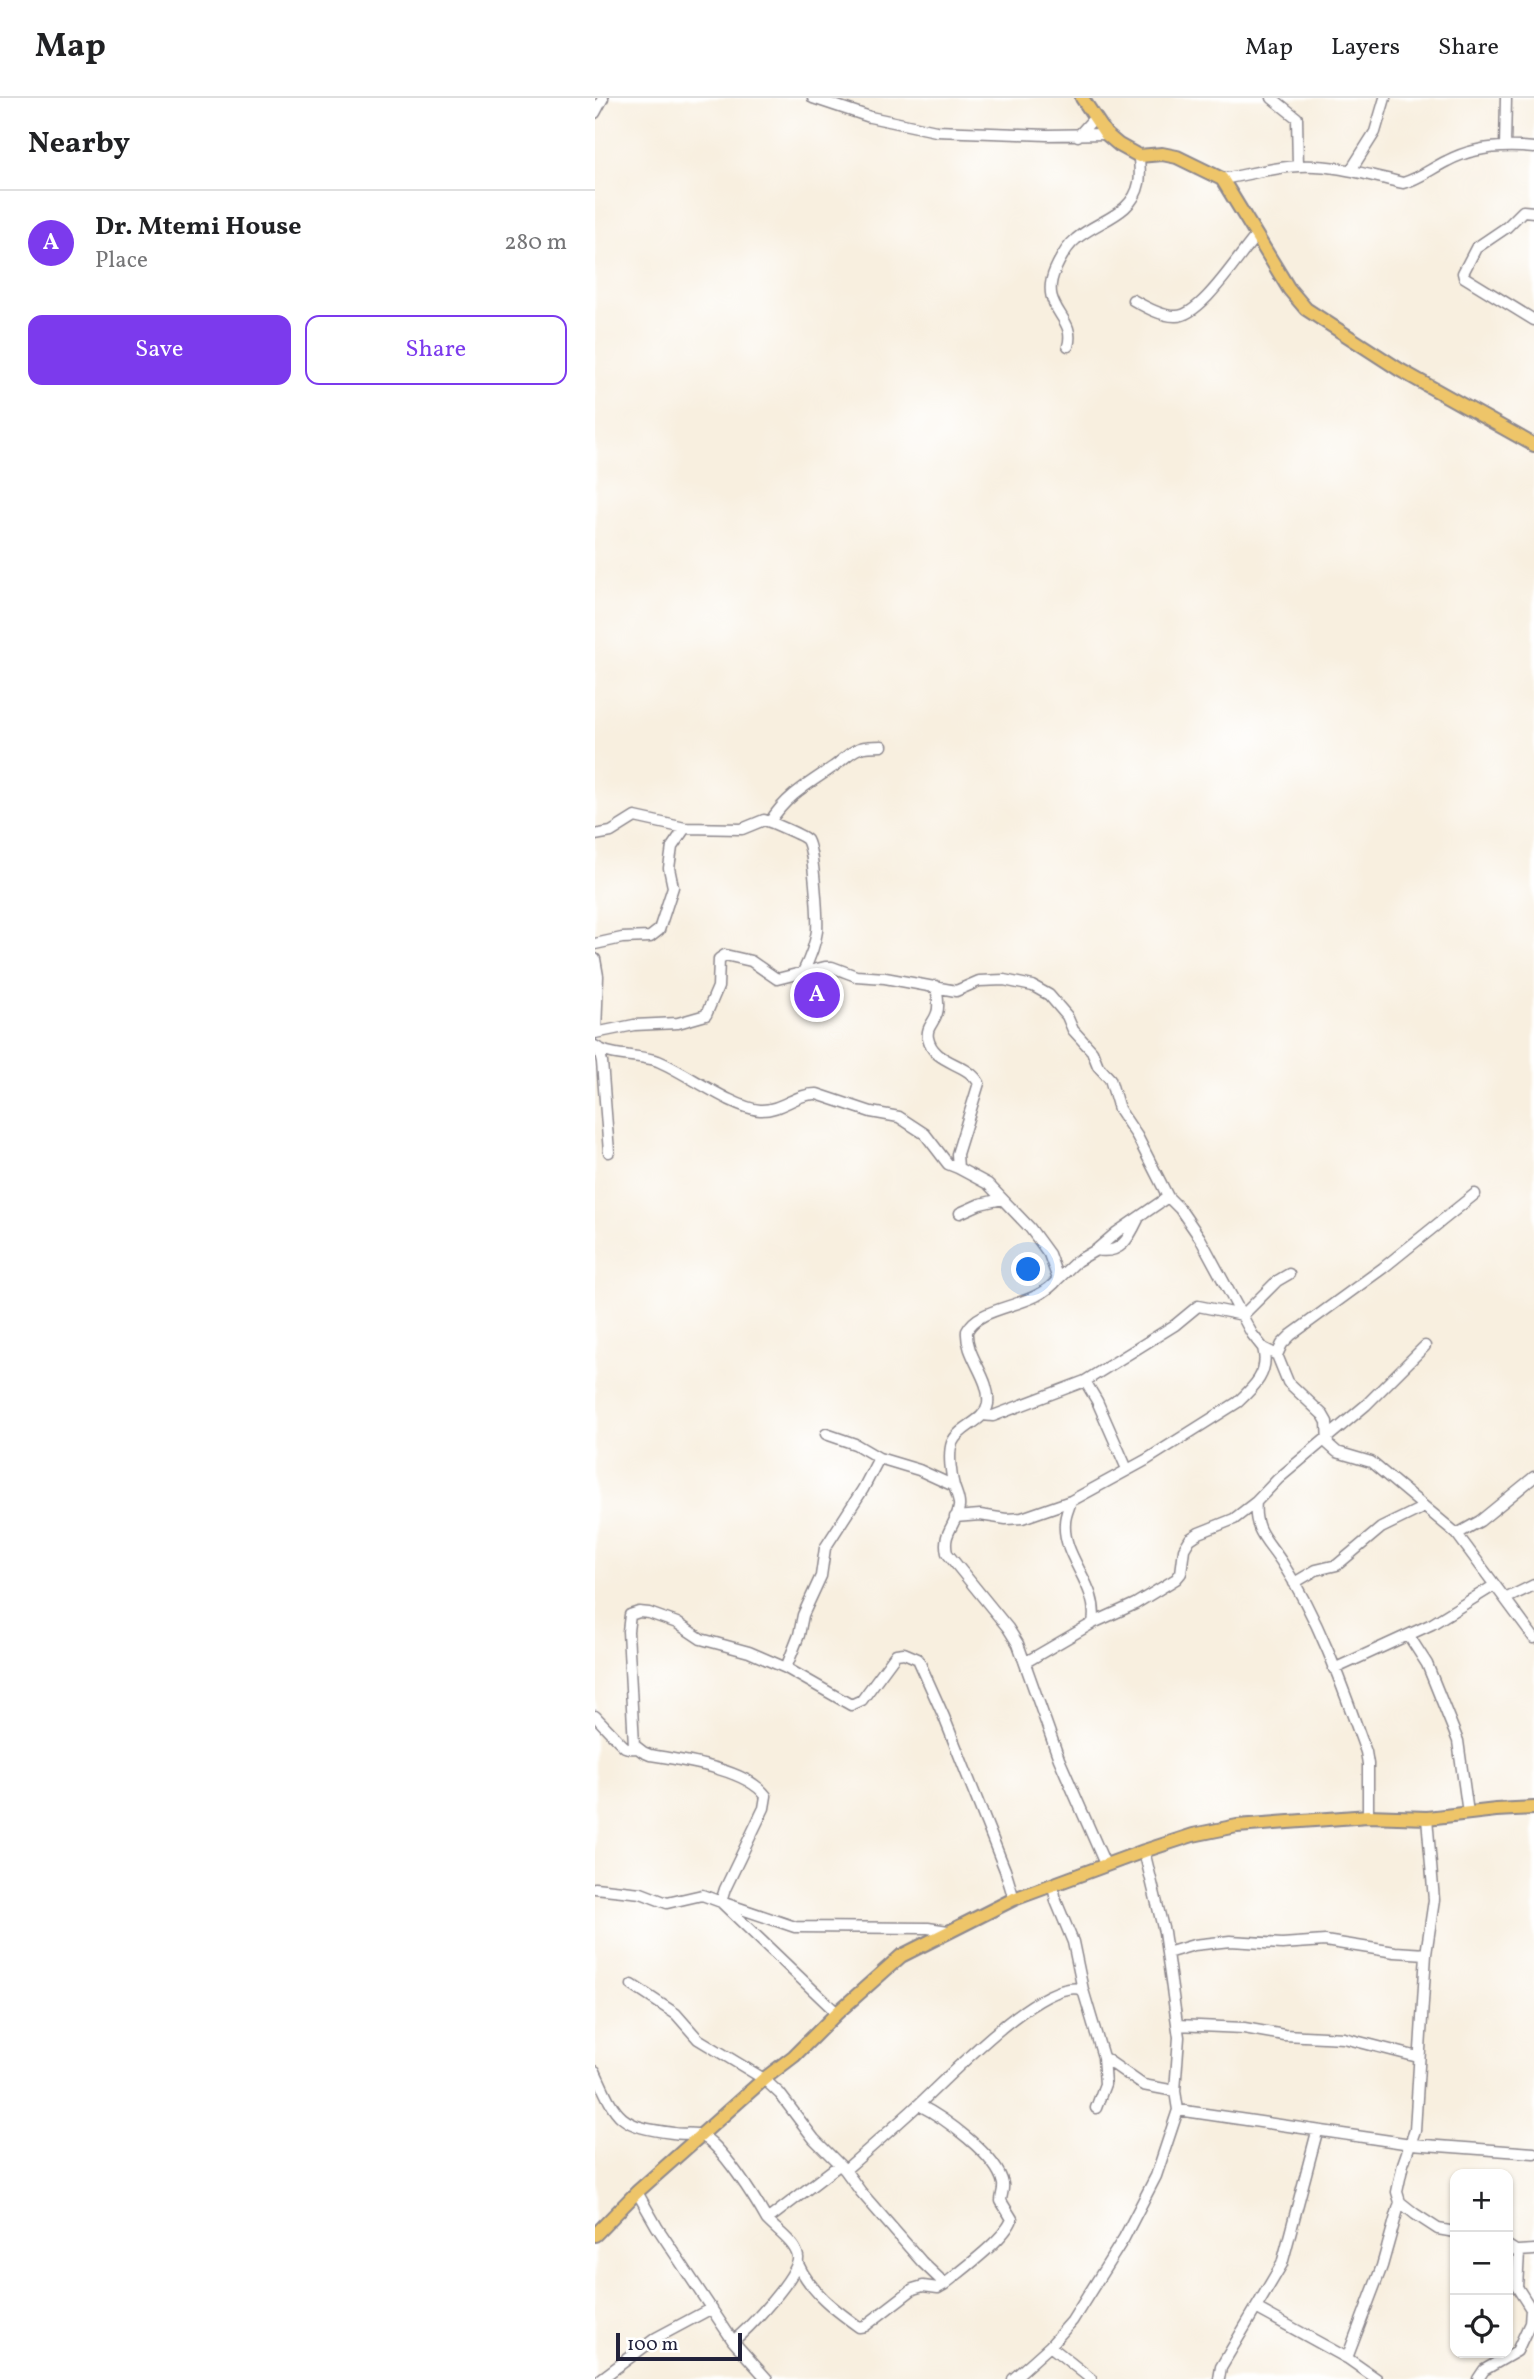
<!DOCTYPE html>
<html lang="en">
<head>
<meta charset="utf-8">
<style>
	:root { --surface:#fff; --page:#f6f6f6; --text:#202124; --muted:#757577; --line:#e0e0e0; --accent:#7c3aed }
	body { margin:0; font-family:Vollkorn,serif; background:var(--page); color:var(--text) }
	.controls { position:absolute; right:21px; bottom:21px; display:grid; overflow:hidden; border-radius:14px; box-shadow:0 2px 5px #0004 }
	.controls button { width:63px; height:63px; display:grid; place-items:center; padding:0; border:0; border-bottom:2px solid var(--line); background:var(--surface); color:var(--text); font:35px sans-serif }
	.scale { position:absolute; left:21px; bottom:18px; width:126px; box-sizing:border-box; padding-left:7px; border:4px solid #22223b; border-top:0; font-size:19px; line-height:24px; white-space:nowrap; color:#22223b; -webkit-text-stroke:5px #fff; paint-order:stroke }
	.you { position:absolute; left:434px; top:1172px; width:24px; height:24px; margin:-18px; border:5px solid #fff; border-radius:50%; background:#1a73e8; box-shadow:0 0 0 10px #1a73e833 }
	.badge { display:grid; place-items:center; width:46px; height:46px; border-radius:50%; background:var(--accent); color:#fff; font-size:23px; font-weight:700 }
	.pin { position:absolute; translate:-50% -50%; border:4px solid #fff; box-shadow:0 2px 7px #0006 }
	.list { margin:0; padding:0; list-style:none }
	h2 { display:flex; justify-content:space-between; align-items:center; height:91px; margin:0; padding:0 28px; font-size:30px }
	h2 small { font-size:23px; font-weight:400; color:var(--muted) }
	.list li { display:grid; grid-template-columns:46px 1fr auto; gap:21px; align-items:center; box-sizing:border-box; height:105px; padding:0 28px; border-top:2px solid var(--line) }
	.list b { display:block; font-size:26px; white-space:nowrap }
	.list p { margin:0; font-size:23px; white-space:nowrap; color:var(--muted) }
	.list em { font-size:23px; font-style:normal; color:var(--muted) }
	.actions { display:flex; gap:14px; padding:21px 28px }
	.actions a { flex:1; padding:16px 0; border:2px solid var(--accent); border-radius:14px; text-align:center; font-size:24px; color:var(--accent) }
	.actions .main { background:var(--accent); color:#fff }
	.icon { flex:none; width:38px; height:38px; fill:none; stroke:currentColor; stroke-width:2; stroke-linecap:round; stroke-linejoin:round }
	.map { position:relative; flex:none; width:939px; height:2281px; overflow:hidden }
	header { display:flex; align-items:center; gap:42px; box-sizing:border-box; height:98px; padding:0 35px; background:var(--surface); border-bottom:2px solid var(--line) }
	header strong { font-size:33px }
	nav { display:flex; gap:38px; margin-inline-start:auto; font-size:24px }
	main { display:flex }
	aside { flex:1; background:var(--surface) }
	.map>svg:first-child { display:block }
</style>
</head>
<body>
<header>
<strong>Map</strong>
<nav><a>Map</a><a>Layers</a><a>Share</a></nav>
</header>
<main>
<aside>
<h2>Nearby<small></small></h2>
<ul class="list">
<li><span class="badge">A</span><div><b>Dr. Mtemi House</b><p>Place</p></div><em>280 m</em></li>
</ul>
<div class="actions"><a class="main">Save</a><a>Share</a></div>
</aside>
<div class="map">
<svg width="939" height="2281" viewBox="0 0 939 2281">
	<rect width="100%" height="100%" fill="#fff"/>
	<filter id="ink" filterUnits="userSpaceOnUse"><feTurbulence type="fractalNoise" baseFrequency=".0143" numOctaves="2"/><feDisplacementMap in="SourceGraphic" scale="14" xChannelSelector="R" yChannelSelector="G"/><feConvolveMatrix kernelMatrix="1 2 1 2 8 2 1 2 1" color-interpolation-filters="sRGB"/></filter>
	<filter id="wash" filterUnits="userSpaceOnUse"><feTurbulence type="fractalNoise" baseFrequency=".00686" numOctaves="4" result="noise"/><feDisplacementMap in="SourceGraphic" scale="28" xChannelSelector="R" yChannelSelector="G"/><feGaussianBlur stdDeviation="1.57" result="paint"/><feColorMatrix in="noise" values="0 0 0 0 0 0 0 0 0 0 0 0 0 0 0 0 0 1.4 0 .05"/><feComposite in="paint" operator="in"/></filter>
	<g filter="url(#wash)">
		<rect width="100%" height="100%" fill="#f8efdf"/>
	</g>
	<g filter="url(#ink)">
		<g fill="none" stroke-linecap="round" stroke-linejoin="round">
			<defs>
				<path id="minor" d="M 218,0 L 275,19 L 341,33 L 452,37 L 511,36
					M 677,0 L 702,20 L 703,68
					M 0,15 L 8,0
					M 483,38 L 500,19
					M 910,48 L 911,0
					M 756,72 L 780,34 L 790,0
					M 627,81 C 652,77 679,69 704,68 C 740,66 773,77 808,85 C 824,81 837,70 852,63 C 878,49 911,47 939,50
					M 939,114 L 928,113 L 912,129 L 881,150 L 868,175 L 869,179 L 939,222
					M 538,202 C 550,209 566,218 580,218 C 605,220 644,157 661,138
					M 473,248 C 482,218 443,211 460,172 C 465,161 471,149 481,141 C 503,122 538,117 544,85 C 546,76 544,66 544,58
					M 175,724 C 191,698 213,686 238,669 C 247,663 254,654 265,650 C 272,648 280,648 287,648
					M 0,737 L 16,734 L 40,719 L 90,730
					M 0,846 L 27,840 L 55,839 L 64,832 L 78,789 L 74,770 L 77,749 L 90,730 L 147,731 L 169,722 C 176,724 209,738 212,742 C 219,754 223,819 222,833 C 220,848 214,862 208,874
					M 0,861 L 3,878 L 1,935
					M 341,888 C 342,896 345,907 342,915 C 339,925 331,929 333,940 C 338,966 372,964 384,985 L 362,1056 L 363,1070 L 393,1086 L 435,1130 L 454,1156 L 463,1181 C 440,1211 385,1206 372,1233 C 370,1258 396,1280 393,1306 C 390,1324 364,1328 357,1345 C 353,1356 356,1377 359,1388 C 361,1395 365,1402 364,1409 C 361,1428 347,1434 352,1455 L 413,1530 L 423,1546 L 464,1661 L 510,1766
					M 0,935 L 39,927 L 83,925 L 111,917 L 123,889 L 124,861 L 130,857 L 156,863 L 182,881 L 230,869 L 237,869 L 261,878 L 290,880 L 361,893 L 384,883 L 409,882 L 438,888 L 454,897 L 472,918 L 478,932 L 497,953 L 503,968 L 515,981 L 524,1011 L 542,1038 L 573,1099 L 585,1111 L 605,1140 L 657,1236 L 668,1250 L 682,1257 L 693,1284 L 728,1317 L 732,1324 L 733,1346 L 742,1354 L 776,1364 L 862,1436 L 939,1540
					M 0,948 C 17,960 43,956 63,963 C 90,974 138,1010 165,1012 C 186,1013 202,995 222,996 L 276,1014 L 304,1019 L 330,1036 L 353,1066 L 363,1070
					M 4,951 L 7,964 L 14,1054
					M 365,1115 L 385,1106 L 407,1101
					M 501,1152 C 526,1157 534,1140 543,1121
					M 463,1181 L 482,1163 L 501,1152 L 522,1134 L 573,1099
					M 682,1257 L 687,1246 L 696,1237 L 788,1170 L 880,1096
					M 490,1283 L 502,1303 L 532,1371
					M 387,1317 L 398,1318 L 490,1283 L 580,1227 L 603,1208 L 648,1217 L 682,1183 L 694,1176
					M 231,1336 L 260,1346 L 284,1360 L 324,1372 L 359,1388
					M 476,1403 C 474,1410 470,1417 470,1425 C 467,1460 505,1488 498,1525
					M 360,1419 L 385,1417 L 411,1421 L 427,1420 L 476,1403 L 551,1362 L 643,1304 C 659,1289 675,1274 668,1250
					M 862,1436 L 885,1423 L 939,1379
					M 699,1485 L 721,1472 L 742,1467 L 786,1430 L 829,1409
					M 910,1501 L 939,1487
					M 814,1538 L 832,1566 L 863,1643 L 873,1715
					M 431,1564 L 498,1525 L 540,1506 L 581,1481 L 586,1475 L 589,1451 L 595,1441 L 604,1435 L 639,1421 L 661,1404
					M 191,1570 L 204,1537 L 208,1517 L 226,1478 L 230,1450 L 268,1391 L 284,1360
					M 739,1571 L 837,1526 L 900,1487
					M 0,1618 C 4,1622 28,1648 30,1649 C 34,1651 37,1650 42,1650
					M 773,1718 L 773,1666 L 771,1654 C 748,1590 725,1523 688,1466 C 673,1442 658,1434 661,1404 L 683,1381 L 771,1307 L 830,1248
					M 832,1720 L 839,1802 L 831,1856 L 820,2032 L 808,2066 L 802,2094 L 805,2104 L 820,2116 L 843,2131 L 860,2134
					M 458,1787 L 461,1803 L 478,1844 L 488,1892 L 508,1959 L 510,1986 L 501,2010
					M 0,1790 L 46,1795 L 72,1805 L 107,1797 L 126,1804 L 242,1915
					M 353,1833 L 333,1830 L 200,1829 L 126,1804 L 130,1791 L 169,1710 L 171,1698 C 152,1671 86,1662 55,1657 L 48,1654 L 39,1647 L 33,1533 L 35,1517 L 44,1514 L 54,1515 L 82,1525 L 106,1541 L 154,1554 L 191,1570 L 256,1607 L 267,1602 L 301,1556 L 309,1555 L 323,1561 L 349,1619 L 410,1772 L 419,1801
					M 572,1855 L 599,1847 L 635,1843 L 687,1846 L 730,1843 L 800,1854 L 831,1856
					M 37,1887 L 81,1916 L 103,1941 L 169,1981 L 185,1996 L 219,2041 L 250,2072 L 266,2094 L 327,2164 L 350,2186
					M 582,1927 L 649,1930 L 689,1937 L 749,1940 L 823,1959
					M 508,1959 L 548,1987 L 580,1993
					M 0,1973 C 22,2022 24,2028 78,2035 C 87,2037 98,2034 105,2037 C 125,2044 162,2104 172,2122 L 244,2067
					M 583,2012 L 816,2046 L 939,2055
					M 250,2072 C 274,2051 298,2030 322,2008 C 351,1982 449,1876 488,1892
					M 42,2094 L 62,2129 L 138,2243 L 172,2281
					M 923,2153 L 939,2152
					M 203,2166 C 216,2194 239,2211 264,2229 L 270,2228 L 318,2191 L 328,2188 L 343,2190 L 350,2186 C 367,2172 411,2140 417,2121 L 406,2103 C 406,2097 409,2092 408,2086 C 403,2058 348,2019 324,2007
					M 661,2210 L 752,2260 L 782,2281
					M 138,2243 C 153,2231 206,2176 203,2159 C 201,2145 181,2132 172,2122
					M 455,2248 L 496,2281
					M 752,2260 L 787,2168 L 805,2104
					M 6,2281 L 61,2240 L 117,2210
					M 418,2281 L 455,2248 L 477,2223 L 529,2140 L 561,2078 L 583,2012 L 580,1993 L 584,1939 L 580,1912 L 569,1834 L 549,1753
					M 624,2281 L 626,2269 L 687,2166 L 722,2034
					M 883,2281 L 889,2272 L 922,2253 L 935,2225 L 936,2211 L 922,2189 L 924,2155 L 913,2148"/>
				<path id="major" d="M 487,0 L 511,36 L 524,47 L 544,58 L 567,56 L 582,59 L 627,81 L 694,191 L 711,211 L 805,272 L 939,347
					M 0,2137 L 42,2094 L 169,1981 L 199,1958 L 242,1915 L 306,1858 L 419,1801 L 549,1753 L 598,1737 L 642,1728 L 773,1718 L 832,1720 L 901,1712 L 939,1710"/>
			</defs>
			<use href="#minor" stroke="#8d888d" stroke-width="13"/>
			<use href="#major" stroke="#8d888d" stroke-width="16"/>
			<use href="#minor" stroke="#fff" stroke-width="10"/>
			<use href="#major" stroke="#eec569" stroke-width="12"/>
		</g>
	</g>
</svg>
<div class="controls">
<button>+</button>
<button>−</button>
<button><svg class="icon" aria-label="locate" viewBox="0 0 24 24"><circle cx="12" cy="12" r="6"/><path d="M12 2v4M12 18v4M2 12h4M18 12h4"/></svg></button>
</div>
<div class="scale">100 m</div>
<div class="you"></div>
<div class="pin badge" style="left:222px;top:897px">A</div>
</div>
</main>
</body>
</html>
